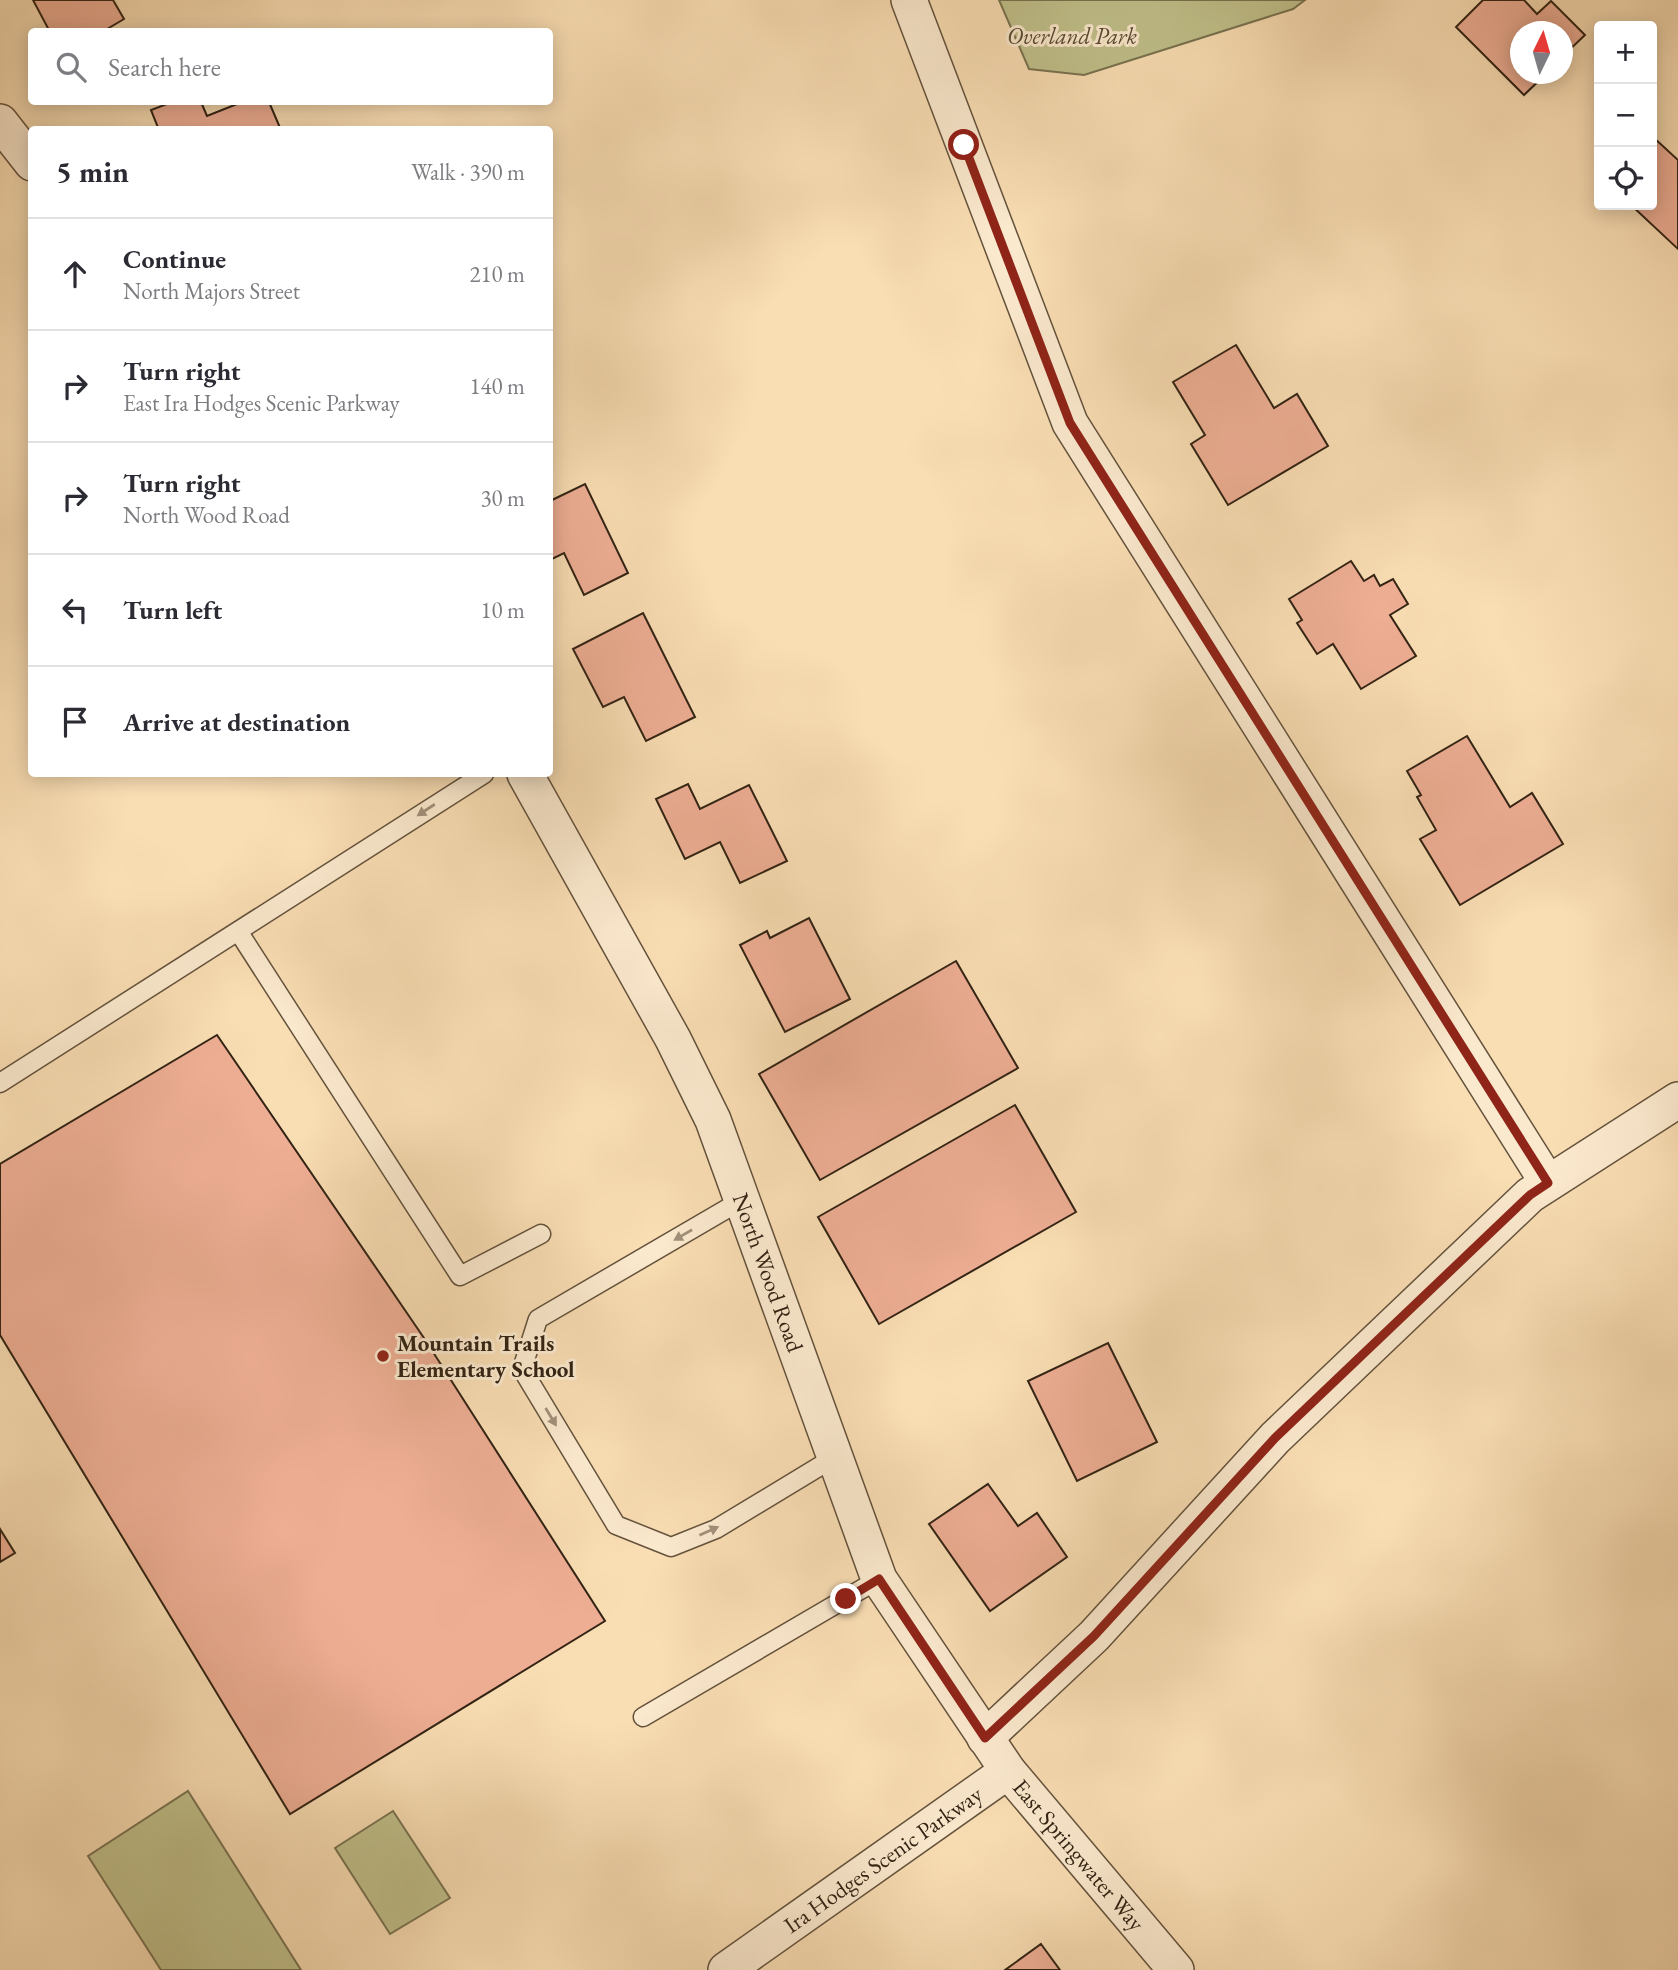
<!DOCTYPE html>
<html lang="en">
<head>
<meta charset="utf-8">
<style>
	:root { --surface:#fff; --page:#f2f2f3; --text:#2b2b33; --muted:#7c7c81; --line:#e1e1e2 }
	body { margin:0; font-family:"EB Garamond",serif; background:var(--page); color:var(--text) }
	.controls { position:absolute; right:21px; top:21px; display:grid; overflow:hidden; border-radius:7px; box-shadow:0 4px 18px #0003 }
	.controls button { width:63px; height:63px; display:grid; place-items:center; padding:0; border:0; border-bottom:2px solid var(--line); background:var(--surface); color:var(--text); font:35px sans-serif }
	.compass { position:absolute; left:1510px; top:21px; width:63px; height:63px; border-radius:50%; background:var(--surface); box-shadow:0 4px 18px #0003; rotate:5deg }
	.stop { position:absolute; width:21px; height:21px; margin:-16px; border:5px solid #8f2418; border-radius:50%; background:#fff }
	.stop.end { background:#8f2418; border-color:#fff; box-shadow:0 2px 7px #0008 }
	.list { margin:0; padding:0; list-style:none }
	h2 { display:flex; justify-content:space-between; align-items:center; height:91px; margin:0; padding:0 28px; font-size:30px }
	h2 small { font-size:23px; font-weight:400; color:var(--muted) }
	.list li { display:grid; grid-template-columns:46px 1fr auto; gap:21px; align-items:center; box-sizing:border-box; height:112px; padding:0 28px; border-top:2px solid var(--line) }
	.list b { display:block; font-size:26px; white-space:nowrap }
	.list p { margin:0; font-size:23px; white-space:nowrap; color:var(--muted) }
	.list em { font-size:23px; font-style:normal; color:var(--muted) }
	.icon { flex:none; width:38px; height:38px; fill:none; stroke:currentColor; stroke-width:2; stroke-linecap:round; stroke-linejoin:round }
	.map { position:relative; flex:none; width:1678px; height:1970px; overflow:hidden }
	.search { position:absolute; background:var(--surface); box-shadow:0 4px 18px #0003; left:28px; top:28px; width:525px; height:77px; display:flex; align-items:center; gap:18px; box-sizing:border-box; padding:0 24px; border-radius:7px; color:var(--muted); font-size:26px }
	.panel { position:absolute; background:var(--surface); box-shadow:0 4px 18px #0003; left:28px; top:126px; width:525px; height:651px; border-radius:7px }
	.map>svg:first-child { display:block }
</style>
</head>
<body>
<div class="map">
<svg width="1678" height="1970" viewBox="0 0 1678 1970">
	<rect width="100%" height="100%" fill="#f9ddb3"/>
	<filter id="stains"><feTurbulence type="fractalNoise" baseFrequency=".00286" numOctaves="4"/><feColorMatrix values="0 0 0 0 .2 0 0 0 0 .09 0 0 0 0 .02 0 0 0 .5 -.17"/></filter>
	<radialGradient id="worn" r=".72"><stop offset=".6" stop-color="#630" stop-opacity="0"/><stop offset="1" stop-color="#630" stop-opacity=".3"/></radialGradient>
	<path fill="#c0c08b" stroke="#797250" stroke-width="2" d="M 999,0 L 1305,0 L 1293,9 L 1084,75 L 1029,69 Z
		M 188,1791 L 301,1970 L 161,1970 L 88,1856 Z
		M 393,1811 L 450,1898 L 390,1934 L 335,1848 Z"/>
	<path fill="#eeae94" stroke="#322314" stroke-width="2" d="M 33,0 L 113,0 L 124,19 L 102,32 L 50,32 Z
		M 1483,0 L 1524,0 L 1537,14 L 1551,1 L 1585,35 L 1562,57 L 1562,32 L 1520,32 L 1520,74 L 1546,74 L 1524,95 L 1456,27 Z
		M 172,102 L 201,102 L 207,116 L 242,102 L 269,102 L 281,130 L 159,130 L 151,110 Z
		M 1653,137 L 1678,160 L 1678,249 L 1631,205 L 1652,205 Z
		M 1236,345 L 1274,408 L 1297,394 L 1328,446 L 1228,505 L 1191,444 L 1205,435 L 1173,382 Z
		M 585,484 L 628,573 L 584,595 L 564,553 L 550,560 L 550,501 Z
		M 1351,561 L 1364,581 L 1374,575 L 1380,586 L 1393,579 L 1408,604 L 1390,615 L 1416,656 L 1361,689 L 1333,644 L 1317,654 L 1297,623 L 1302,620 L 1289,599 Z
		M 643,613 L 695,717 L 646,741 L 624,697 L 603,707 L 573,649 Z
		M 1467,736 L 1510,807 L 1532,793 L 1563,844 L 1460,905 L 1420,839 L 1436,830 L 1417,797 L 1421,795 L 1407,771 Z
		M 688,784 L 700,809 L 749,785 L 787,861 L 740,883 L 720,842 L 685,859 L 656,799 Z
		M 809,918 L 850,999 L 785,1032 L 740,945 L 767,931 L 770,938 Z
		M 956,961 L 1018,1068 L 820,1180 L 759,1074 Z
		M 217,1035 L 424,1338 L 605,1621 L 290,1814 L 0,1335 L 0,1164 Z
		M 1015,1105 L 1076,1212 L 879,1324 L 818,1217 Z
		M 1108,1343 L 1157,1442 L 1077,1481 L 1028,1381 Z
		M 988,1484 L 1018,1526 L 1037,1513 L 1067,1557 L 990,1611 L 929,1524 Z
		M 0,1529 L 15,1553 L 0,1562 Z
		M 1041,1944 L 1060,1970 L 1005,1970 Z"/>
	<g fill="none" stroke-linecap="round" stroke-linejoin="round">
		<defs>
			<path id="lane" d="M 238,931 L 460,1276 L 541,1234
				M 0,1083 L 484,774
				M 742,1200 L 538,1319 L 522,1369 L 616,1525 L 671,1547 L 716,1529 L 835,1457
				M 643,1717 L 879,1579"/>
			<g id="street">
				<path d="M 909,0 L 1070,423 L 1548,1183"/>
				<path d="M 0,122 L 32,163"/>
				<path id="s1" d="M 525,774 L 673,1039 L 713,1120 L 879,1579 L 1008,1771 L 1176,1970"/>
				<path d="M 985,1738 L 1094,1636 L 1275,1438 L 1530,1195 L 1678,1100"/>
				<path id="s2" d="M 726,1970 L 1008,1771"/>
			</g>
		</defs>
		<use href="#lane" stroke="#64523c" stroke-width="21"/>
		<use href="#street" stroke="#64523c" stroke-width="38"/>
		<use href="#lane" stroke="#fbe9ce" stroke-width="18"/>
		<use href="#street" stroke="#fbe9ce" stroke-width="35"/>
	</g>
	<defs><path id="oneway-solid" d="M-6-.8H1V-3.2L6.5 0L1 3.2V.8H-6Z" transform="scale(1.75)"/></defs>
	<g fill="#a1907a">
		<use href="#oneway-solid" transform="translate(426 810) rotate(147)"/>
		<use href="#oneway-solid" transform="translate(683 1235) rotate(150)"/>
		<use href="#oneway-solid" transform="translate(551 1417) rotate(59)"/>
		<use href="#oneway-solid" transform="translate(709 1531) rotate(-24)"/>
	</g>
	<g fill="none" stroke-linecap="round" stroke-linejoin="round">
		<path stroke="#8f2418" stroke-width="9" d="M 846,1599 L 879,1579 L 985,1738 L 1094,1636 L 1275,1438 L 1530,1195 L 1548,1183 L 1070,423 L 964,145"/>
	</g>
	<circle fill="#8f2418" stroke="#fbe9ce" stroke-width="2.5" cx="383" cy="1356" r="7"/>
	<g text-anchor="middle" stroke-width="6" stroke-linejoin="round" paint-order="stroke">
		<g font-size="23" font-style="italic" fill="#564a32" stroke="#fbe9ce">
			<text x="1072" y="44">Overland Park</text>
		</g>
		<g font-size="23" fill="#322314" stroke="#fbe9ce">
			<text dy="8" stroke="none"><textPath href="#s1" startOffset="556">North Wood Road</textPath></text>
			<text dy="8" stroke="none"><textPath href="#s1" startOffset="1223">East Springwater Way</textPath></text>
			<text dy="8" stroke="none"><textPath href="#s2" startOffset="192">Ira Hodges Scenic Parkway</textPath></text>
		</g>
		<g font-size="23" font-weight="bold" fill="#322314" stroke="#fbe9ce" text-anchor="start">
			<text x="397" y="1351">Mountain Trails<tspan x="397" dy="26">Elementary School</tspan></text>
		</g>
	</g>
	<rect width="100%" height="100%" filter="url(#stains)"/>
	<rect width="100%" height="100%" fill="url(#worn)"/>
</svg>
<div class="controls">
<button>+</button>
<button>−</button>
<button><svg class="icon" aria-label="locate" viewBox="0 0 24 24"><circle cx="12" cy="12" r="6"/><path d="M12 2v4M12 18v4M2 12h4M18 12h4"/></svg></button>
</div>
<svg class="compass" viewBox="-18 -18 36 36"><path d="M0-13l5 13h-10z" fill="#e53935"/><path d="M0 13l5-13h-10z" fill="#7c7c81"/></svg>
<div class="stop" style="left:964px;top:145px"></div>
<div class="stop end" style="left:846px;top:1599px"></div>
<div class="search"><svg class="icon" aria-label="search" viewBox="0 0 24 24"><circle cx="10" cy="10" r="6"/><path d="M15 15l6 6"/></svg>Search here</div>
<section class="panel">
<h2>5 min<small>Walk · 390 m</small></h2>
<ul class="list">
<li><svg class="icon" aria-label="ahead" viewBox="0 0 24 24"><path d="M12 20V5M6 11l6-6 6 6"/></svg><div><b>Continue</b><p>North Majors Street</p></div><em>210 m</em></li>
<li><svg class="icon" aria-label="right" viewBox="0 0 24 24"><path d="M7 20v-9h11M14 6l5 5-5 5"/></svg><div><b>Turn right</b><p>East Ira Hodges Scenic Parkway</p></div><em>140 m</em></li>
<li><svg class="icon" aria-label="right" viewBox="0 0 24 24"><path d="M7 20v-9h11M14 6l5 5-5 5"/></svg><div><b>Turn right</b><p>North Wood Road</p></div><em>30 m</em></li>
<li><svg class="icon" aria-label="left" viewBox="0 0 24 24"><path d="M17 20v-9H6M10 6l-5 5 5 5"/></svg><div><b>Turn left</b></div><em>10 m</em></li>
<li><svg class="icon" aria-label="arrive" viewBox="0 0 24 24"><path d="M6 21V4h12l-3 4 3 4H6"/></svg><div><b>Arrive at destination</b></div></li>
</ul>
</section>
</div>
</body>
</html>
